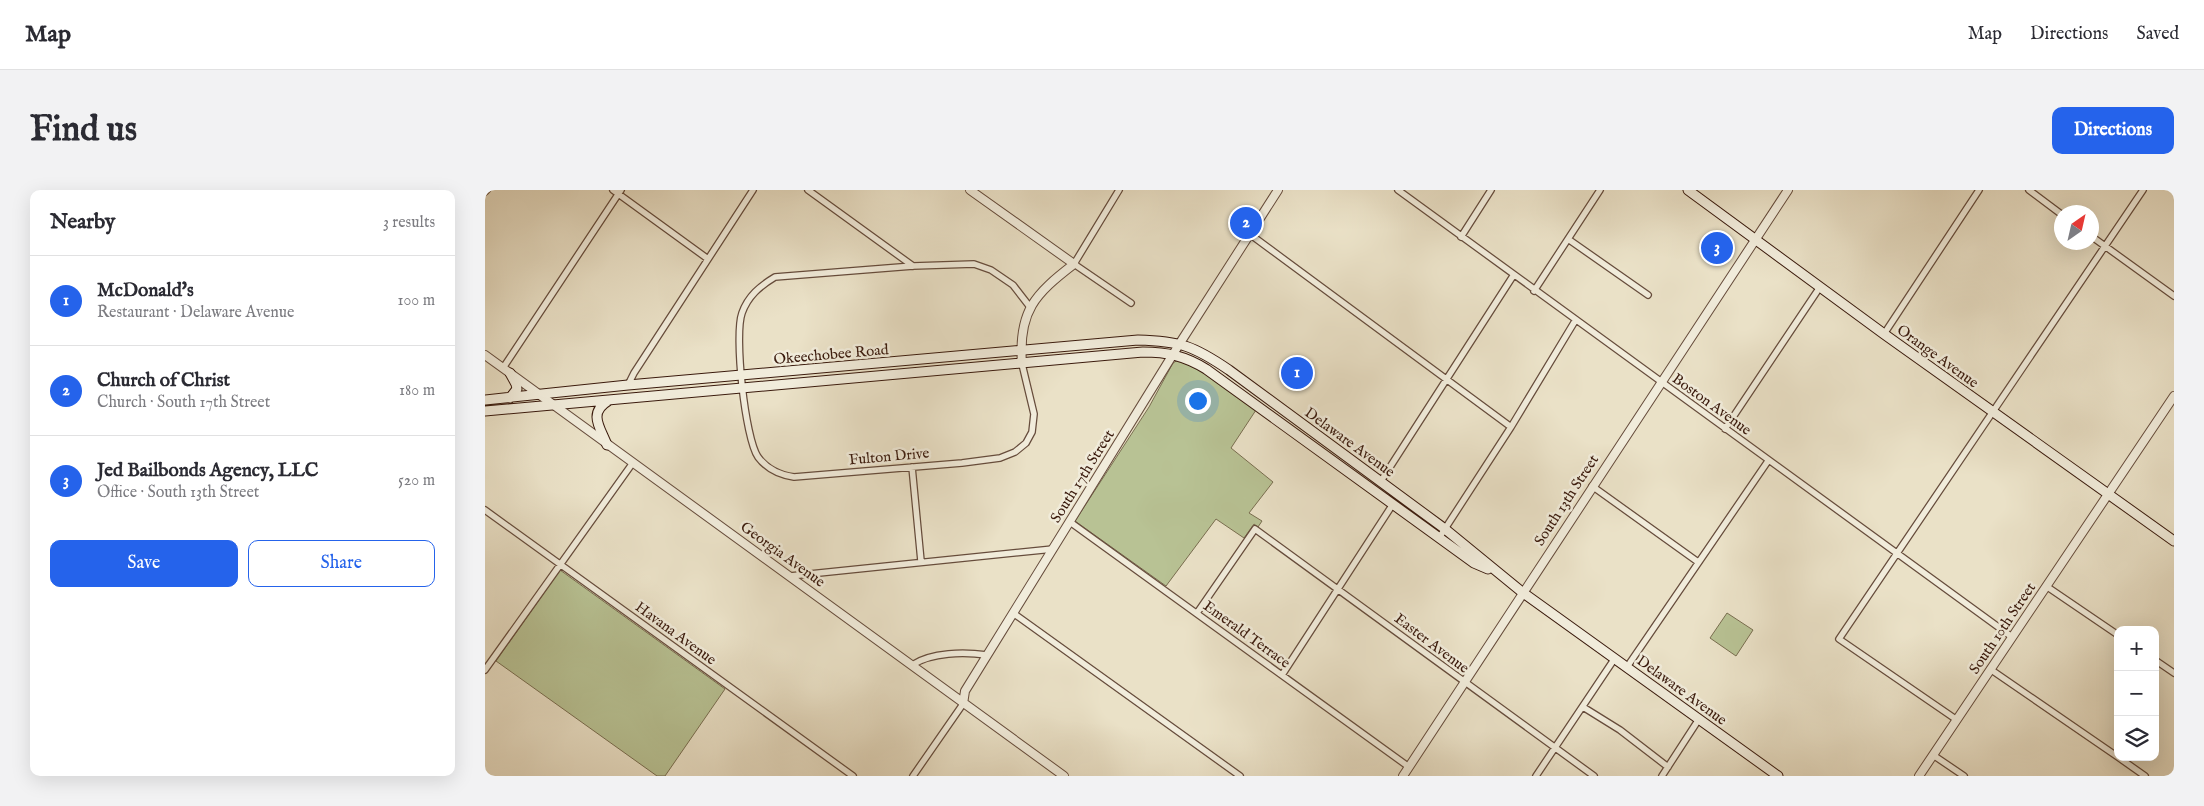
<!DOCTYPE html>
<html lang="en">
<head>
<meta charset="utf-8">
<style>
	:root { --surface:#fff; --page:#f2f2f3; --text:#2b2b33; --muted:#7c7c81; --line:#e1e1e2; --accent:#2563eb }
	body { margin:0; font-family:"IM FELL English",serif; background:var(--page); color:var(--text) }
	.controls { position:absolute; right:15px; bottom:15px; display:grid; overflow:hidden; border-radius:10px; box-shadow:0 5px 20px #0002 }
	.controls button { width:45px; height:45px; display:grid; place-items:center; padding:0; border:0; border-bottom:1px solid var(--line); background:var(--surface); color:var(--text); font:25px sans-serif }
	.compass { position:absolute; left:1569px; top:15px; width:45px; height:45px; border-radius:50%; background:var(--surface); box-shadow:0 5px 20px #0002; rotate:34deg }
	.you { position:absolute; left:712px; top:210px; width:18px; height:18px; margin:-12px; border:4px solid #fff; border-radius:50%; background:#1a73e8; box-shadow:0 0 0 8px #1a73e833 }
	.badge { display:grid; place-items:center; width:32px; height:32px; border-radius:50%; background:var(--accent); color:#fff; font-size:16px; font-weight:700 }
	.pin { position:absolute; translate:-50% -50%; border:2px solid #fff; box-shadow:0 1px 5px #0006 }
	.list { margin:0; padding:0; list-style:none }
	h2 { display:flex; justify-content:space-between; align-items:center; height:65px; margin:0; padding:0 20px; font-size:21px }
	h2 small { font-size:16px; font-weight:400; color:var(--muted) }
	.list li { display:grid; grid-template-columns:32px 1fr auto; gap:15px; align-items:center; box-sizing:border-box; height:90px; padding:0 20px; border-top:1px solid var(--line) }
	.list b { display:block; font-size:19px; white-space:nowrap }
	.list p { margin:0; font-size:16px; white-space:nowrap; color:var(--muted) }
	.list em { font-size:16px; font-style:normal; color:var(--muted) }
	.actions { display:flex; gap:10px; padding:15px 20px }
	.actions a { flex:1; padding:11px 0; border:1px solid var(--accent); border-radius:10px; text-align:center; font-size:18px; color:var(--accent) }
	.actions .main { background:var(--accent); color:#fff }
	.icon { flex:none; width:28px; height:28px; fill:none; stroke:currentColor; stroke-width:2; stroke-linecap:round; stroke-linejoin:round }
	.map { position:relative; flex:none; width:1689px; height:586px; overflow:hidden; border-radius:10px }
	header { display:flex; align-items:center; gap:30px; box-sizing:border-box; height:70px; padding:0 25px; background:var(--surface); border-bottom:1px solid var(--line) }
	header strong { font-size:24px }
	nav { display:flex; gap:28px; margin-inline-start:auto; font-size:18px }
	.intro { display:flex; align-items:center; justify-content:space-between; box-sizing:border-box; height:120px; padding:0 30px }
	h1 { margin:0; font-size:35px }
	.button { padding:12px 22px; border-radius:10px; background:var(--accent); color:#fff; font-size:18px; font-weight:700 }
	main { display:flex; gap:30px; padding:0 30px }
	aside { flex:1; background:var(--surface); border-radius:10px; box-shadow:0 5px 20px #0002 }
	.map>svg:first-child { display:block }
</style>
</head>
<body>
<header>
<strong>Map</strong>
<nav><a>Map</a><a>Directions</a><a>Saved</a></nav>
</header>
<div class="intro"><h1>Find us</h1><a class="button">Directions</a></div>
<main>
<aside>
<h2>Nearby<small>3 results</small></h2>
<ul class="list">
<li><span class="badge">1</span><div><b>McDonald's</b><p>Restaurant · Delaware Avenue</p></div><em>100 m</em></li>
<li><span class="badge">2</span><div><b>Church of Christ</b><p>Church · South 17th Street</p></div><em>180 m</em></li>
<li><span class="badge">3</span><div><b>Jed Bailbonds Agency, LLC</b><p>Office · South 13th Street</p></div><em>520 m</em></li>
</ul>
<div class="actions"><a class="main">Save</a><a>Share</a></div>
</aside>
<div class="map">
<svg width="1689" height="586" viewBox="0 0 1689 586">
	<rect width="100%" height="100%" fill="#eae1c7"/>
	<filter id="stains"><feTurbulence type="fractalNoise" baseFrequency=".004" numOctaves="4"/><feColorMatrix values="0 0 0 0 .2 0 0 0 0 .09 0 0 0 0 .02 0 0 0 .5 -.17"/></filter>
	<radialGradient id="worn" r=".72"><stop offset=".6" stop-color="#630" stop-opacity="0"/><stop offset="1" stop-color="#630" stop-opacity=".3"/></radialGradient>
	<path fill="#b8c294" stroke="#796e50" d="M 693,170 L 719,182 L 771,220 L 746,258 L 788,292 L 764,323 L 777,331 L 773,337 L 769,334 L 759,348 L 731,329 L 681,396 L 590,331 L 664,217 L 688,173 Z
		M 75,380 L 240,499 L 180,586 L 172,586 L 11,471 Z
		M 1242,423 L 1268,440 L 1251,466 L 1225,448 Z"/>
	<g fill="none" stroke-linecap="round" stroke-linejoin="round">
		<defs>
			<path id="minor" d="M 128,0 L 223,69
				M 323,0 L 428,76
				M 634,0 L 589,74 L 646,113
				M 913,0 L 1527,447
				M 1544,0 L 1576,24
				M 0,2 L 2,0
				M 766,45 L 1026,237
				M 1606,46 L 1689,106
				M 976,47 L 1006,0
				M 1083,49 L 1163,105
				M 1049,101 L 1115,0
				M 1399,144 L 1494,0
				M 537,174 L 549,224 L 547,242 L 541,253 L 530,262 L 515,268 L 477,273 L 309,287 C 295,285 282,279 273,267 C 260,248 249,145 257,123 C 263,106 275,96 290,87 L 428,76 L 489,74 L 506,80 L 528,95 L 545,117
				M 18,178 L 136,0
				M 143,195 L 149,183 L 268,0
				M 1240,239 L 1335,97
				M 427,277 L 436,371
				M 896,291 L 1028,86
				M 1107,296 L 1213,372
				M 0,320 L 368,586
				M 585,332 L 924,577
				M 954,348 L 1026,237 L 1090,131
				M 305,386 L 568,359
				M 1561,396 L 1633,445
				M 528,423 L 755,586
				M 712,423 L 770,339 L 1109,586
				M 1670,470 L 1689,483
				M 427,475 C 447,462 479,462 502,465
				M 1142,477 L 1283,271
				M 1505,479 L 1633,567
				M 0,480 L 147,274
				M 797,485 L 908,314
				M 1098,517 L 1135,540 L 1183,577
				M 1472,530 L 1354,449 L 1658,0
				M 1448,565 L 1479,586
				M 1633,567 L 1660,586
				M 428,586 L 478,514
				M 1051,586 L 1130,468
				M 1177,586 L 1214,529"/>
			<path id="tertiary" d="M 485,0 L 589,74 C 550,104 533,121 537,174
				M 0,165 L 579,586
				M 478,514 L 480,501 L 695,153 L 793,0
				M 918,586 L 1303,0
				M 1434,586 L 1689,206"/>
			<path id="secondary" d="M 1203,0 L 1399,144 L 1689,351
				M 25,208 L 32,199 L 31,194 L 25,183
				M 0,210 L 143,195 L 653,150 C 695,151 709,156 744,180 L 960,339 L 1037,402 L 1293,586
				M 0,221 L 658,162 C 682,162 700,166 721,179 L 989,373 L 1003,379
				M 122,255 C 115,237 103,223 123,211"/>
		</defs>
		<use href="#minor" stroke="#664c3c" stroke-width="8"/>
		<use href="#tertiary" stroke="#664c3c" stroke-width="10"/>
		<use href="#secondary" stroke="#3a1a0d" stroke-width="11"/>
		<use href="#minor" stroke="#f1ecdb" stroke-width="5.5"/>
		<use href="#tertiary" stroke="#f1ecdb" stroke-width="8"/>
		<use href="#secondary" stroke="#f1ecdb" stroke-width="9"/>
	</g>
	<g text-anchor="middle" stroke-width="5" stroke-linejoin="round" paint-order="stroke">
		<g font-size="15" fill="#3a1a0d" stroke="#f1ecdb">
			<text transform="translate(346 164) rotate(-5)" y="5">Okeechobee Road</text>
			<text transform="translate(1453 166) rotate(36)" y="5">Orange Avenue</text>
			<text transform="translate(1227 214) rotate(36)" y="5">Boston Avenue</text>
			<text transform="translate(865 252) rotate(36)" y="5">Delaware Avenue</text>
			<text transform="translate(404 266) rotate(-5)" y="5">Fulton Drive</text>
			<text transform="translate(597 286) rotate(-58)" y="5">South 17th Street</text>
			<text transform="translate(1081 310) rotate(-57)" y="5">South 13th Street</text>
			<text transform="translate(298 364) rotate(36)" y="5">Georgia Avenue</text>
			<text transform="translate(1517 438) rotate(-56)" y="5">South 10th Street</text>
			<text transform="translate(191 443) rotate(36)" y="5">Havana Avenue</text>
			<text transform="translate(762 444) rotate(36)" y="5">Emerald Terrace</text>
			<text transform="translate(947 453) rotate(37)" y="5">Easter Avenue</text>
			<text transform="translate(1197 500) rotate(36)" y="5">Delaware Avenue</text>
		</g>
	</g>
	<rect width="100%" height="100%" filter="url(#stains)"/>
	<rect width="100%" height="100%" fill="url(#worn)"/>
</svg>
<div class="controls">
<button>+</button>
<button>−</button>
<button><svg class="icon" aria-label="layers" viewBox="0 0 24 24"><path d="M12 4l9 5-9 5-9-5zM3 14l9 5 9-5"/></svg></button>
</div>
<svg class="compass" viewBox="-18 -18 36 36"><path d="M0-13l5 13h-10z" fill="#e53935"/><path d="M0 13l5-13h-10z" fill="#7c7c81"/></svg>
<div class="you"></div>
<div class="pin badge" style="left:812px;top:183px">1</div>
<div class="pin badge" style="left:761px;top:33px">2</div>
<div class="pin badge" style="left:1232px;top:58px">3</div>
</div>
</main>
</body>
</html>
